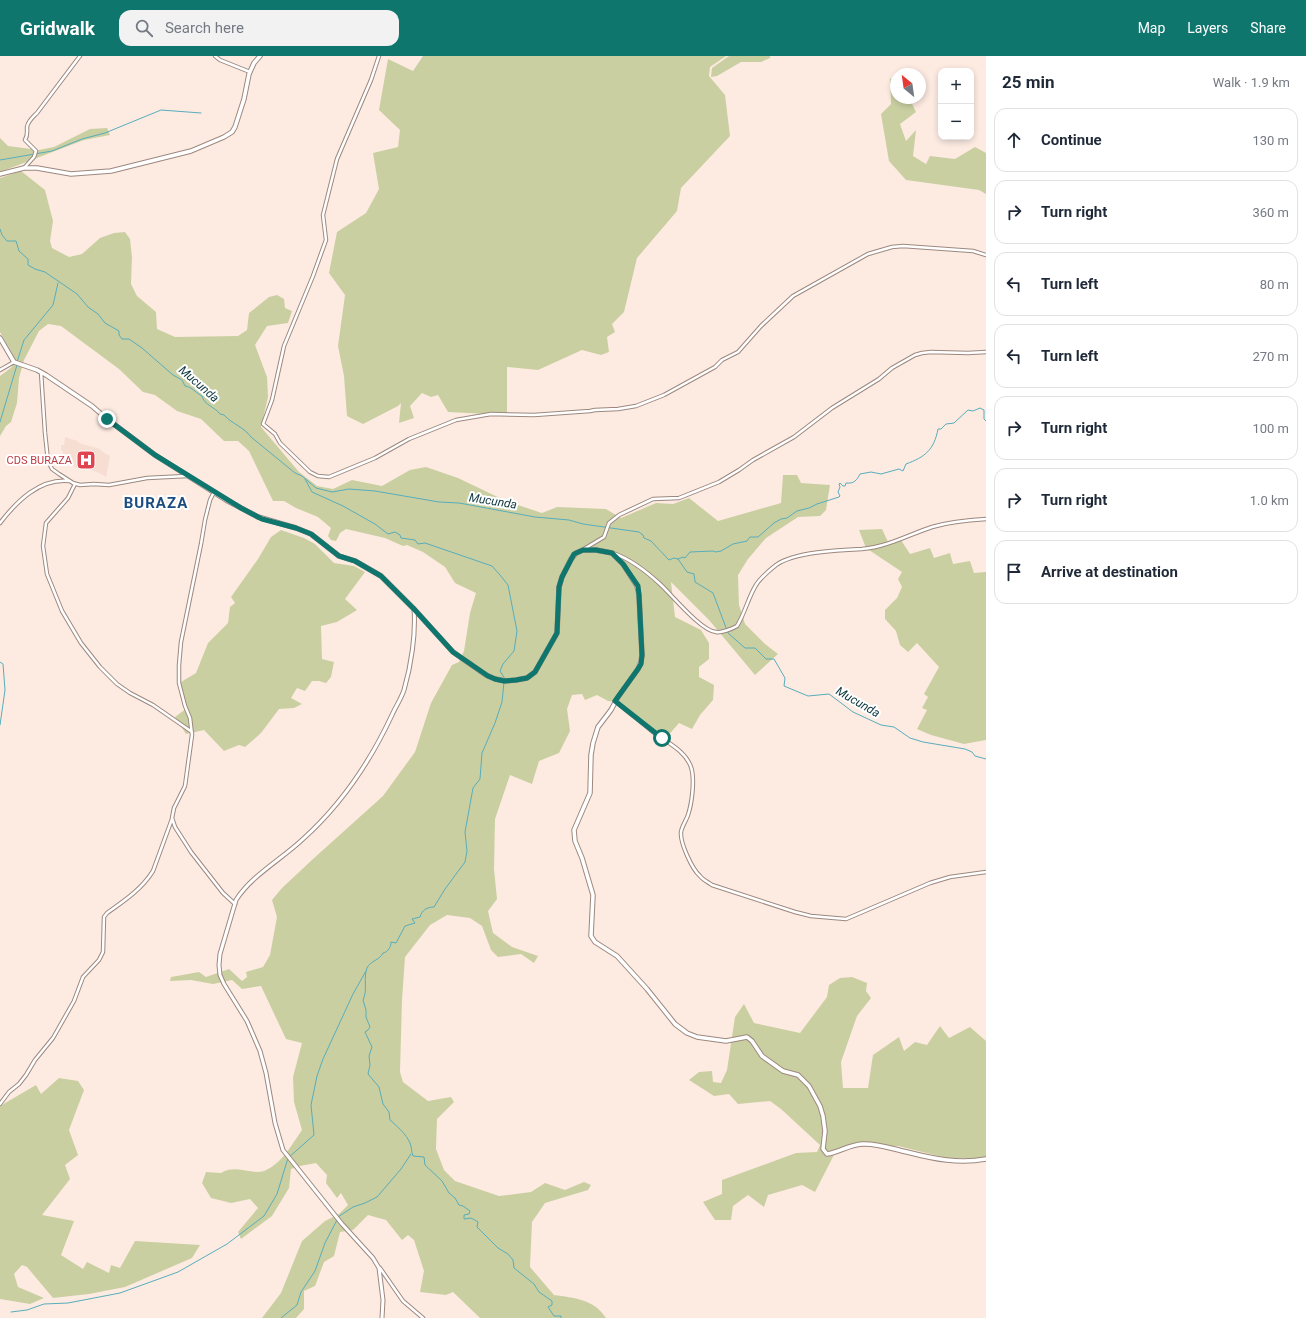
<!DOCTYPE html>
<html lang="en">
<head>
<meta charset="utf-8">
<style>
	:root { --surface:#fff; --page:#f2f2f3; --text:#1f2937; --muted:#747a83; --line:#e0e1e3; --accent:#0f766e }
	body { margin:0; font-family:Roboto,sans-serif; background:var(--page); color:var(--text) }
	.controls { position:absolute; right:12px; top:12px; display:grid; overflow:hidden; border-radius:8px; box-shadow:0 2px 6px #0003 }
	.controls button { width:36px; height:36px; display:grid; place-items:center; padding:0; border:0; border-bottom:1px solid var(--line); background:var(--surface); color:var(--text); font:20px sans-serif }
	.compass { position:absolute; left:890px; top:12px; width:36px; height:36px; border-radius:50%; background:var(--surface); box-shadow:0 2px 6px #0003; rotate:331deg }
	.stop { position:absolute; width:12px; height:12px; margin:-9px; border:3px solid #0f766e; border-radius:50%; background:#fff }
	.stop.end { background:#0f766e; border-color:#fff; box-shadow:0 1px 4px #0008 }
	.list { margin:0; padding:0; list-style:none }
	h2 { display:flex; justify-content:space-between; align-items:center; height:52px; margin:0; padding:0 16px; font-size:17px }
	h2 small { font-size:13px; font-weight:400; color:var(--muted) }
	.list li { display:grid; grid-template-columns:26px 1fr auto; gap:12px; align-items:center; box-sizing:border-box; height:64px; margin:0 8px 8px; padding:0 8px; border:1px solid var(--line); border-radius:12px }
	.list b { display:block; font-size:15px; white-space:nowrap }
	.list em { font-size:13px; font-style:normal; color:var(--muted) }
	.icon { flex:none; width:22px; height:22px; fill:none; stroke:currentColor; stroke-width:2; stroke-linecap:round; stroke-linejoin:round }
	.map { position:relative; flex:none; width:986px; height:1262px; overflow:hidden }
	header { display:flex; align-items:center; gap:24px; box-sizing:border-box; height:56px; padding:0 20px; background:var(--accent); color:#fff }
	header strong { font-size:19px }
	nav { display:flex; gap:22px; margin-inline-start:auto; font-size:14px }
	.search { width:280px; height:36px; background:var(--page); display:flex; align-items:center; gap:10px; box-sizing:border-box; padding:0 14px; border-radius:12px; color:var(--muted); font-size:15px }
	main { display:flex }
	aside { flex:1; background:var(--surface) }
	.map>svg:first-child { display:block }
</style>
</head>
<body>
<header>
<strong>Gridwalk</strong>
<div class="search"><svg class="icon" aria-label="search" viewBox="0 0 24 24"><circle cx="10" cy="10" r="6"/><path d="M15 15l6 6"/></svg>Search here</div>
<nav><a>Map</a><a>Layers</a><a>Share</a></nav>
</header>
<main>
<div class="map">
<svg width="986" height="1262" viewBox="0 0 986 1262">
	<rect width="100%" height="100%" fill="#fdebe2"/>
	<path fill="#f7ded3" d="M 65,381 L 78,385 L 79,387 L 100,393 L 101,395 L 110,400 L 106,421 L 97,416 L 88,413 L 80,413 L 69,408 L 63,408 L 63,395 L 61,394 L 61,389 L 64,389 Z"/>
	<path fill="#cacfa1" d="M 423,0 L 726,0 L 710,11 L 709,20 L 725,39 L 730,80 L 681,132 L 677,155 L 637,202 L 624,256 L 612,268 L 615,276 L 607,281 L 609,296 L 601,299 L 582,294 L 538,314 L 507,311 L 507,359 L 448,356 L 438,339 L 431,341 L 422,337 L 410,350 L 414,362 L 399,367 L 401,347 L 398,350 L 363,368 L 347,360 L 344,320 L 338,290 L 345,239 L 329,217 L 337,176 L 366,157 L 379,133 L 373,97 L 398,91 L 400,74 L 379,54 L 388,3 L 413,15 Z
		M 729,0 L 770,0 L 770,2 L 761,6 L 741,6 L 717,20 L 711,21 L 712,12 Z
		M 890,22 L 896,27 L 896,42 C 911,42 910,43 916,56 L 900,68 L 906,85 L 916,74 L 913,100 L 926,108 L 930,100 L 955,103 L 975,91 L 986,97 L 986,138 L 979,134 L 906,124 L 889,105 L 881,58 L 891,48 Z
		M 107,72 L 110,79 L 84,84 L 0,116 L 0,82 L 8,90 L 39,94 L 54,91 L 90,73 Z
		M 21,115 L 45,134 L 53,165 L 50,185 L 52,192 L 69,201 L 82,198 L 100,182 L 114,177 L 125,176 L 130,183 L 132,201 L 131,228 L 137,240 L 156,256 L 157,273 L 175,281 L 238,280 L 247,274 L 249,257 L 269,241 L 277,239 L 284,243 L 285,252 L 292,255 L 288,267 L 267,270 L 255,289 L 267,321 L 268,341 L 261,371 L 299,416 L 317,430 L 333,433 L 352,424 L 382,430 L 410,414 L 426,411 L 458,422 L 506,445 L 542,457 L 557,451 L 606,453 L 621,462 L 656,447 L 673,448 L 689,442 L 718,465 L 781,447 L 783,419 L 797,419 L 801,427 L 830,429 L 826,454 L 820,460 L 798,461 L 766,482 L 748,503 L 738,519 L 739,549 L 745,568 L 765,588 L 778,598 L 755,619 L 709,564 L 671,526 L 675,561 L 701,574 L 709,587 L 709,603 L 699,611 L 699,621 L 714,629 L 713,644 L 700,659 L 692,673 L 679,667 L 666,682 L 616,646 L 608,645 L 597,639 L 585,644 L 582,638 L 572,639 L 567,653 L 570,675 L 559,697 L 539,705 L 532,728 L 510,719 L 495,763 L 494,813 L 497,843 L 488,855 L 493,877 L 512,891 L 538,900 L 534,907 L 521,898 L 498,901 L 491,894 L 482,870 L 470,862 L 447,859 L 430,869 L 405,901 L 402,944 L 400,1016 L 403,1026 L 428,1045 L 451,1041 L 454,1046 L 437,1063 L 436,1093 L 444,1114 L 455,1125 L 499,1140 L 531,1136 L 545,1127 L 565,1134 L 584,1126 L 591,1129 L 588,1134 L 545,1147 L 532,1166 L 530,1211 L 554,1239 C 574,1242 594,1243 606,1262 L 480,1262 L 453,1236 L 446,1239 L 420,1236 L 424,1215 L 414,1184 L 408,1179 L 402,1184 L 386,1164 L 368,1159 L 353,1174 L 340,1176 L 334,1200 L 324,1206 L 315,1230 L 304,1235 L 304,1253 L 296,1262 L 262,1262 L 281,1237 L 302,1185 L 325,1165 L 339,1158 L 348,1149 L 341,1137 L 337,1142 L 326,1127 L 327,1119 L 316,1107 L 300,1110 L 291,1113 L 289,1132 L 272,1160 L 241,1183 L 238,1176 L 258,1152 L 250,1143 L 231,1147 L 211,1142 L 202,1127 L 206,1116 L 221,1117 C 235,1108 251,1119 264,1115 C 282,1108 292,1088 302,1074 L 294,1046 L 293,1021 L 302,987 L 286,983 L 261,930 L 242,933 L 232,924 L 213,928 L 191,924 L 170,925 L 171,921 L 199,916 L 206,921 L 229,913 L 242,925 L 247,921 L 246,916 L 263,911 L 270,899 L 277,861 L 272,844 L 282,832 L 313,803 L 383,740 L 415,696 L 431,647 L 452,609 L 459,606 L 464,595 L 470,557 L 476,537 L 455,527 L 445,511 L 423,496 L 407,489 L 403,490 L 385,482 L 346,473 L 340,477 L 336,485 L 331,484 L 328,480 L 331,472 L 318,461 L 296,452 L 284,445 L 273,445 L 249,395 L 238,385 L 224,385 L 201,363 L 177,355 L 155,339 L 143,336 L 119,313 L 61,270 L 48,268 L 39,275 L 24,304 L 19,322 L 17,347 L 11,366 L 6,370 L 0,380 L 0,320 L 12,311 L 13,299 L 0,276 L 0,122 Z
		M 882,473 L 889,488 L 901,484 L 910,498 L 930,492 L 934,502 L 950,497 L 953,508 L 970,505 L 974,517 L 986,516 L 986,684 L 964,688 L 931,679 L 917,673 L 927,654 L 922,652 L 928,641 L 924,638 L 939,611 L 917,587 L 908,596 L 900,589 L 896,575 L 885,563 L 885,554 L 897,542 L 902,531 L 898,523 L 902,516 L 866,492 L 859,474 Z
		M 281,474 L 304,482 L 315,488 L 334,507 L 354,510 L 365,516 L 345,543 L 357,554 L 337,566 L 321,570 L 322,603 L 334,606 L 331,621 L 326,627 L 319,625 L 312,625 L 305,635 L 297,632 L 291,642 L 302,648 L 294,652 L 279,653 L 261,677 L 245,691 L 239,689 L 224,695 L 204,674 L 186,678 L 175,661 L 187,652 L 182,633 L 181,626 L 196,617 L 208,587 L 228,567 L 230,551 L 235,547 L 231,541 L 258,503 L 271,481 Z
		M 852,921 L 867,927 L 866,935 L 871,942 L 857,960 L 841,1006 L 843,1032 L 868,1032 L 873,999 L 899,981 L 904,995 L 915,986 L 927,989 L 940,970 L 949,982 L 970,971 L 986,985 L 986,1102 L 947,1102 L 898,1090 L 869,1090 L 837,1093 L 815,1136 L 802,1129 L 768,1139 L 764,1151 L 748,1139 L 733,1150 L 731,1164 L 715,1164 L 703,1146 L 722,1138 L 722,1124 L 796,1097 L 817,1096 L 820,1089 L 781,1053 L 770,1045 L 738,1048 L 729,1038 L 714,1040 L 689,1024 L 699,1016 L 712,1015 L 713,1026 L 721,1027 L 727,1014 L 735,961 L 744,948 L 754,967 L 800,977 L 827,941 L 829,929 L 840,922 Z
		M 59,1022 L 78,1025 L 84,1034 L 69,1074 L 78,1099 L 65,1109 L 70,1123 L 42,1159 L 74,1165 L 61,1199 L 83,1213 L 87,1206 L 109,1217 L 111,1209 L 120,1212 L 135,1185 L 200,1189 L 192,1202 L 125,1231 L 89,1238 L 53,1242 L 27,1211 L 22,1209 L 14,1218 L 18,1231 L 44,1242 L 30,1248 L 0,1243 L 0,1050 L 36,1029 L 41,1038 Z"/>
	<g fill="none" stroke-linecap="round" stroke-linejoin="round">
		<path stroke="#57adbc" stroke-width="1" d="M 0,104 L 52,95 L 82,83 L 105,77 L 161,54 L 201,57
			M 0,173 L 2,179 L 7,185 L 16,185 L 19,195 L 28,203 L 28,209 L 35,213 L 45,216 L 77,238 L 88,251 L 98,258 L 105,267 L 119,275 L 119,279 L 122,283 L 129,283 L 142,292 L 173,319 L 182,324 L 185,330 C 192,331 196,337 202,340 C 204,349 215,351 220,358 L 224,359 C 232,368 244,371 251,381 L 295,417 L 302,420 L 316,432 L 332,436 L 349,433 L 375,435 L 439,446 L 459,447 L 535,461 L 569,464 L 583,468 L 639,476 L 643,479 L 644,482 L 651,485 L 669,504 L 674,502 L 678,503 L 687,516 L 694,518 L 695,526 L 713,537 L 728,577 L 745,592 L 755,592 L 766,603 L 774,603 L 785,622 L 784,630 L 808,640 L 829,638 L 853,656 L 881,669 L 894,671 L 910,682 L 923,686 L 965,693 L 972,696 L 975,700 L 986,703
			M 17,306 L 24,284 L 53,249 L 58,227
			M 0,366 L 17,309
			M 305,423 L 312,436 L 343,450 L 375,468 L 388,478 L 395,476 L 400,479 L 401,482 L 415,484 L 418,488 L 425,487 L 492,510 L 500,519 L 508,529 L 517,575 L 514,595 L 503,608 L 500,615 L 505,623
			M 678,503 L 683,501 L 685,502 L 690,496 L 713,495 L 716,496 L 721,495 L 733,488 L 747,485 L 750,481 L 758,481 L 774,467 L 781,463 L 787,462 L 797,455 L 809,452 L 817,448 L 839,441 L 840,440 L 838,436 L 840,431 L 839,428 L 840,427 L 843,430 L 845,430 L 846,427 C 854,428 857,424 860,418 L 871,416 L 881,418 L 899,413 L 903,415 L 906,408 C 925,401 934,394 938,373 L 941,373 L 946,368 L 954,367 L 968,354 L 973,355 L 980,352 L 984,354 L 984,363 L 986,365
			M 0,606 L 3,608 L 5,634 L 0,669
			M 504,626 L 502,646 L 495,667 L 482,697 L 480,723 L 473,732 L 465,776 L 467,795 L 465,806 L 445,833 L 434,851 C 427,851 422,854 420,861 L 412,863 L 415,867 L 405,870 L 396,887 L 391,886 C 391,891 388,896 383,897 C 380,904 370,905 367,912 C 363,922 368,934 363,944 L 366,954 L 366,961 L 370,971 L 368,974 L 365,976 L 372,991 L 369,1000 L 370,1009 L 368,1018 L 379,1031 L 383,1048 L 389,1056 L 390,1064 C 398,1071 406,1078 410,1087 C 412,1091 411,1096 413,1100 L 424,1101 L 425,1109 L 442,1125 L 449,1137 L 455,1142 L 459,1149 L 463,1150 L 470,1155 L 469,1158 L 464,1159 L 464,1163 L 471,1162 L 478,1166 L 477,1171 L 498,1192 L 508,1198 L 513,1204 L 514,1212 L 534,1228 L 539,1236 L 552,1245 L 552,1249 L 548,1251 L 554,1260 L 561,1260 L 561,1262
			M 338,1161 L 353,1151 L 365,1147 L 377,1141 L 401,1113 L 411,1098
			M 11,1256 L 27,1254 L 44,1248 L 68,1247 L 120,1237 L 178,1216 L 227,1188 L 264,1160 L 277,1138 L 288,1102 L 314,1079 L 311,1049 L 317,1020 L 323,1003 L 353,938 L 366,915
			M 281,1262 L 297,1249 L 301,1236 L 315,1215 L 325,1187 L 337,1164"/>
		<defs>
			<path id="minor" d="M 215,0 L 220,4 L 250,16
				M 379,0 L 371,24 L 337,103 L 323,159 L 326,184 L 313,220 L 284,290 L 272,344 L 263,368 L 275,378 L 280,387 L 310,416 L 318,420 L 329,421 L 375,402 L 409,383 L 456,364 L 491,358 L 534,359 L 590,355 L 595,354 L 618,353 L 636,350 L 664,339 L 715,311 L 722,304 L 738,296 L 761,270 L 793,240 L 868,198 L 892,191 L 903,190 L 973,195 L 986,199
				M 24,112 L 34,101 L 36,95 L 25,84 C 28,79 27,76 27,71 C 28,65 33,61 37,57 L 80,0
				M 0,314 L 14,306
				M 41,316 L 45,377 L 48,405 L 52,413 L 59,418 L 73,427 L 80,429 L 94,428 L 109,429 L 147,422 L 187,420
				M 75,428 L 68,442 L 46,467 L 43,490 L 47,518 L 62,555 L 81,587 L 100,611 L 117,628 L 130,637 L 153,649 L 192,676
				M 214,436 L 210,444 L 205,464 L 201,488 L 181,586 L 179,609 L 179,627 L 185,650 L 190,662 L 192,679 L 185,730 L 174,752 L 172,762 L 175,771 L 191,796 L 223,837 L 235,848
				M 0,467 C 17,445 40,422 69,425
				M 584,493 L 604,481 L 609,467 L 619,459 L 653,443 L 679,442 L 719,426 L 739,414 L 753,404 L 794,381 L 832,352 L 879,323 L 892,312 L 915,299 L 922,297 L 931,296 L 968,297 L 986,296
				M 613,497 C 630,503 646,515 660,528 C 671,538 701,575 716,576 C 721,577 732,573 737,570 C 745,557 748,542 756,529 C 761,521 769,515 776,509 C 794,496 839,494 862,493 C 887,491 908,479 932,471 C 949,466 968,464 986,463
				M 615,645 C 628,656 641,666 653,676 C 666,686 685,694 691,711 C 695,723 692,747 688,759 C 686,765 682,770 681,776 C 680,787 692,813 700,820 C 703,824 708,826 712,829 L 795,856 L 811,860 L 846,863 L 930,827 L 950,821 L 986,816
				M 0,1048 L 9,1036 L 19,1028 L 26,1019 L 35,1004 L 53,982 L 74,945 L 83,921 L 99,904 L 103,896 L 104,861 L 107,857 C 124,845 142,833 153,815 L 172,763
				M 380,1212 L 403,1245 L 423,1262"/>
			<path id="tertiary" d="M 382,1262 L 383,1244 L 379,1212 L 373,1202 L 342,1168 L 283,1094 L 275,1067 L 266,1017 L 260,995 L 247,965 L 224,928 L 220,919 L 219,909 L 220,898 L 236,844 C 252,819 282,803 303,783 C 342,748 370,706 392,659 C 396,650 401,643 404,634 C 411,610 416,578 414,553"/>
			<path id="secondary" d="M 0,118 L 24,112 L 37,112 L 71,118 L 111,115 L 191,95 L 224,81 L 232,76 L 235,71 L 244,43 L 249,18 L 254,7 L 260,0
				M 0,282 L 14,306 L 37,314 L 46,319 L 92,350 L 107,363 L 155,399 L 226,444 L 258,461 L 296,472 L 311,478 L 339,500 L 355,505 L 381,520 L 414,553 L 453,596 L 486,619 L 495,623 L 506,625 L 516,624 L 527,622 L 535,616 L 557,577 L 559,531 L 562,521 L 571,503 L 576,497 L 583,494 L 596,494 L 612,497 L 623,508 L 637,530 L 639,539 L 642,599 L 641,606 L 638,613 L 618,641 L 611,654 L 598,671 L 593,687 L 591,699 L 590,737 L 574,774 L 575,785 L 582,802 L 593,839 L 591,880 L 595,886 L 617,900 L 647,933 L 675,968 L 687,977 L 697,981 L 726,985 L 747,981 L 752,985 L 762,1000 L 783,1015 L 798,1019 L 809,1030 L 820,1050 L 823,1060 L 825,1075 L 823,1093 L 827,1098 C 839,1096 849,1089 862,1088 C 878,1087 892,1093 907,1096 C 934,1103 959,1108 986,1103"/>
		</defs>
		<use href="#minor" stroke="#9d887f" stroke-width="4.5"/>
		<use href="#tertiary" stroke="#9d887f" stroke-width="5"/>
		<use href="#secondary" stroke="#9d887f" stroke-width="5.5"/>
		<use href="#minor" stroke="#fff" stroke-width="2.5"/>
		<use href="#tertiary" stroke="#fff" stroke-width="3"/>
		<use href="#secondary" stroke="#fff" stroke-width="3.5"/>
	</g>
	<g fill="none" stroke-linecap="round" stroke-linejoin="round">
		<path stroke="#0f766e" stroke-width="5" d="M 107,363 L 155,399 L 241,452 L 262,463 L 296,472 L 311,478 L 339,500 L 355,505 L 381,520 L 414,553 L 453,596 L 488,620 L 495,623 L 504,625 L 516,624 L 527,622 L 535,616 L 557,577 L 559,531 L 562,521 L 574,498 L 583,494 L 596,494 L 612,497 L 623,508 L 638,530 L 639,539 L 642,599 L 641,608 L 638,613 L 615,645 L 662,682"/>
	</g>
	<defs>
		<symbol id="hospital-square" viewBox="-11 -11 22 22"><rect x="-9" y="-9" width="18" height="18" rx="4" fill="#e0444e" stroke="#fff"/><path d="M-5-5h3v3.5h4V-5h3V5h-3V1.5h-4V5h-3Z" fill="#fff"/></symbol>
	</defs>
	<g fill-rule="evenodd">
		<use href="#hospital-square" x="75" y="393" width="22" height="22"/>
	</g>
	<g text-anchor="middle" stroke-width="4" stroke-linejoin="round" paint-order="stroke">
		<g font-size="11" fill="#be3a42" stroke="#fff" text-anchor="end">
			<text x="72" y="408">CDS BURAZA</text>
		</g>
		<g font-size="12" font-style="italic" fill="#0b363d" stroke="#fff">
			<text transform="translate(199 328) rotate(41)" y="4">Mucunda</text>
			<text transform="translate(493 445) rotate(9)" y="4">Mucunda</text>
			<text transform="translate(858 646) rotate(30)" y="4">Mucunda</text>
		</g>
		<g font-size="15" font-weight="bold" letter-spacing="1" fill="#1d4d80" stroke="#fff">
			<text x="156" y="452">BURAZA</text>
		</g>
	</g>
</svg>
<div class="controls">
<button>+</button>
<button>−</button>
</div>
<svg class="compass" viewBox="-18 -18 36 36"><path d="M0-13l5 13h-10z" fill="#e53935"/><path d="M0 13l5-13h-10z" fill="#747a83"/></svg>
<div class="stop" style="left:662px;top:682px"></div>
<div class="stop end" style="left:107px;top:363px"></div>
</div>
<aside>
<h2>25 min<small>Walk · 1.9 km</small></h2>
<ul class="list">
<li><svg class="icon" aria-label="ahead" viewBox="0 0 24 24"><path d="M12 20V5M6 11l6-6 6 6"/></svg><div><b>Continue</b></div><em>130 m</em></li>
<li><svg class="icon" aria-label="right" viewBox="0 0 24 24"><path d="M7 20v-9h11M14 6l5 5-5 5"/></svg><div><b>Turn right</b></div><em>360 m</em></li>
<li><svg class="icon" aria-label="left" viewBox="0 0 24 24"><path d="M17 20v-9H6M10 6l-5 5 5 5"/></svg><div><b>Turn left</b></div><em>80 m</em></li>
<li><svg class="icon" aria-label="left" viewBox="0 0 24 24"><path d="M17 20v-9H6M10 6l-5 5 5 5"/></svg><div><b>Turn left</b></div><em>270 m</em></li>
<li><svg class="icon" aria-label="right" viewBox="0 0 24 24"><path d="M7 20v-9h11M14 6l5 5-5 5"/></svg><div><b>Turn right</b></div><em>100 m</em></li>
<li><svg class="icon" aria-label="right" viewBox="0 0 24 24"><path d="M7 20v-9h11M14 6l5 5-5 5"/></svg><div><b>Turn right</b></div><em>1.0 km</em></li>
<li><svg class="icon" aria-label="arrive" viewBox="0 0 24 24"><path d="M6 21V4h12l-3 4 3 4H6"/></svg><div><b>Arrive at destination</b></div></li>
</ul>
</aside>
</main>
</body>
</html>
